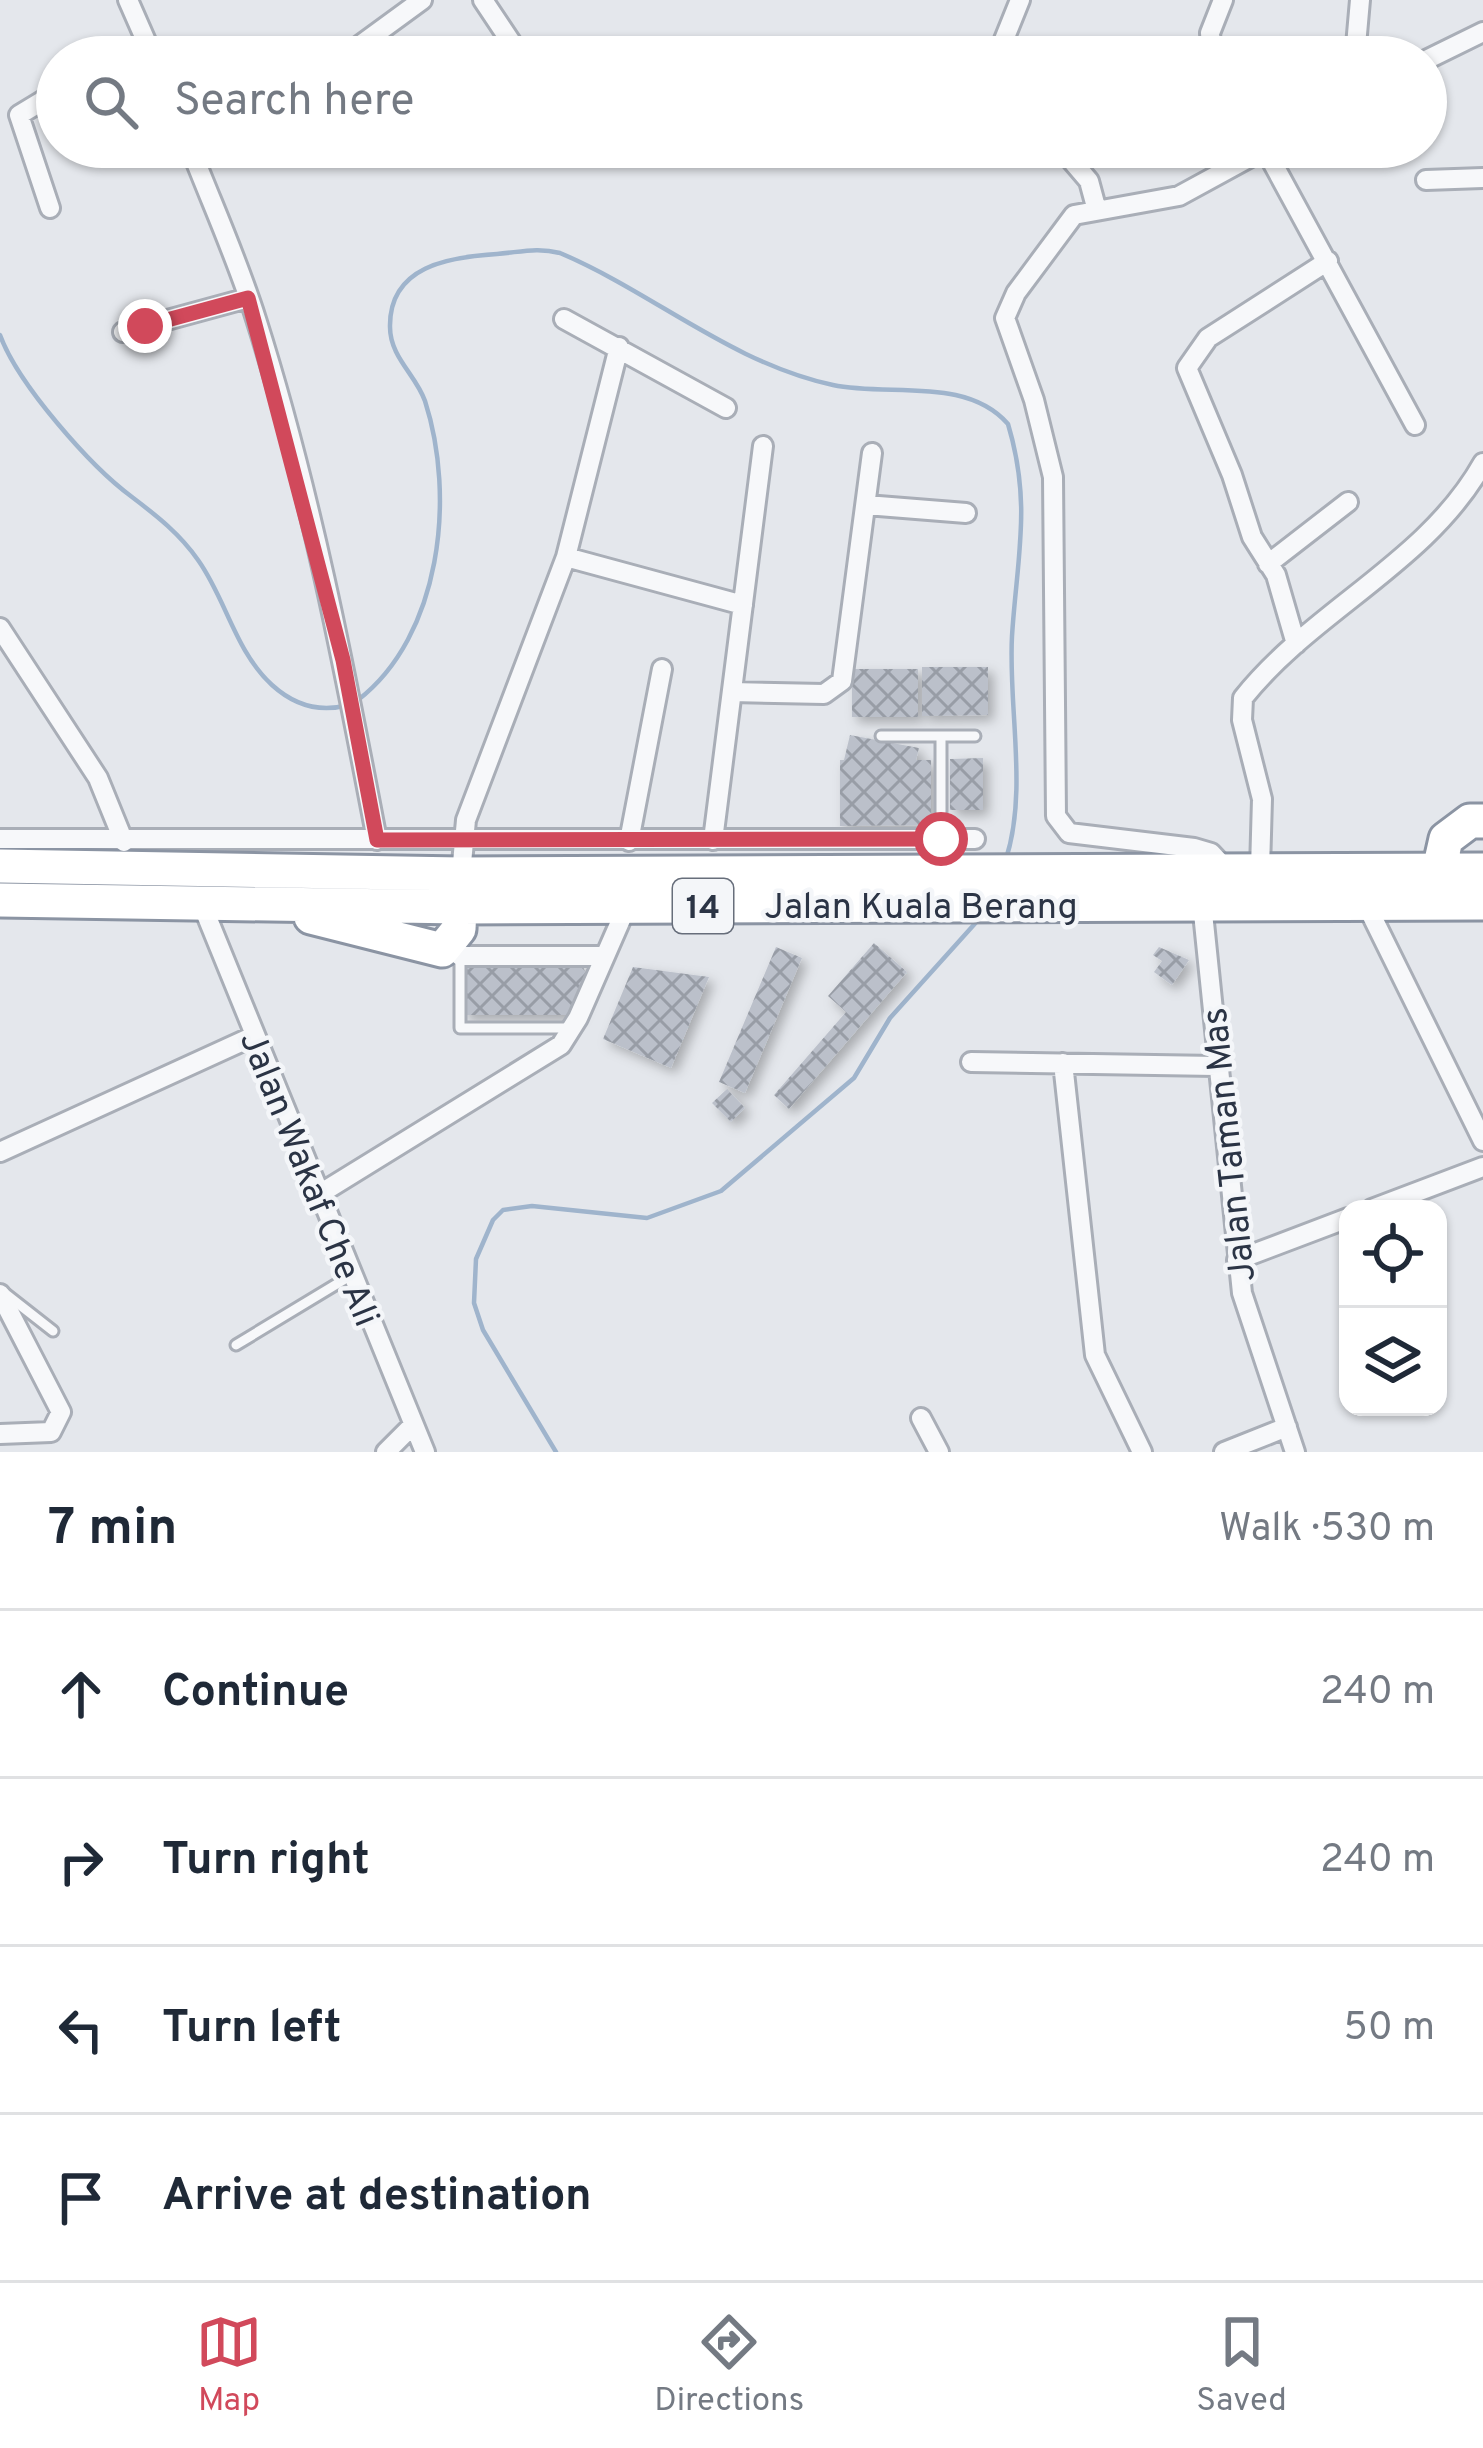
<!DOCTYPE html>
<html lang="en">
<head>
<meta charset="utf-8">
<style>
	:root { --surface:#fff; --page:#f6f6f7; --text:#1f2937; --muted:#747a83; --line:#e0e1e3; --accent:#d1495b }
	body { margin:0; font-family:Overpass,sans-serif; background:var(--page); color:var(--text) }
	.controls { position:absolute; right:36px; bottom:36px; display:grid; overflow:hidden; border-radius:24px; box-shadow:0 3px 9px #0004 }
	.controls button { width:108px; height:108px; display:grid; place-items:center; padding:0; border:0; border-bottom:3px solid var(--line); background:var(--surface); color:var(--text); font:60px sans-serif }
	.stop { position:absolute; width:36px; height:36px; margin:-27px; border:9px solid #d1495b; border-radius:50%; background:#fff }
	.stop.end { background:#d1495b; border-color:#fff; box-shadow:0 3px 12px #0008 }
	.list { margin:0; padding:0; list-style:none }
	h2 { display:flex; justify-content:space-between; align-items:center; height:156px; margin:0; padding:0 48px; font-size:51px }
	h2 small { font-size:39px; font-weight:400; color:var(--muted) }
	.list li { display:grid; grid-template-columns:78px 1fr auto; gap:36px; align-items:center; box-sizing:border-box; height:168px; padding:0 48px; border-top:3px solid var(--line) }
	.list b { display:block; font-size:45px; white-space:nowrap }
	.list em { font-size:39px; font-style:normal; color:var(--muted) }
	.icon { flex:none; width:66px; height:66px; fill:none; stroke:currentColor; stroke-width:2; stroke-linecap:round; stroke-linejoin:round }
	.map { position:relative; flex:none; width:1483px; height:1452px; overflow:hidden }
	.search { position:absolute; background:var(--surface); box-shadow:0 3px 9px #0004; left:36px; right:36px; top:36px; height:132px; display:flex; align-items:center; gap:30px; box-sizing:border-box; padding:0 42px; border-radius:66px; color:var(--muted); font-size:45px }
	.sheet { height:828px; background:var(--surface) }
	nav { display:flex; justify-content:space-around; align-items:center; box-sizing:border-box; height:168px; border-top:3px solid var(--line); background:var(--surface); font-size:33px; color:var(--muted) }
	nav a { display:grid; justify-items:center; gap:6px }
	nav .on { color:var(--accent) }
	.map>svg:first-child { display:block }
</style>
</head>
<body>
<div class="map">
<svg width="1483" height="1452" viewBox="0 0 1483 1452">
	<defs>
		<pattern id="building-cross-hatch" width="8" height="8" patternUnits="userSpaceOnUse" patternTransform="scale(3)"><rect width="8" height="8" fill="#bbc0ca"/><path d="M0 0l8 8M0 8l8-8" fill="none" stroke="#989da6"/></pattern>
		<filter id="shadow"><feDropShadow dx="5.5" dy="5.5" stdDeviation="6" flood-color="#0004"/></filter>
	</defs>
	<rect width="100%" height="100%" fill="#e4e7ec"/>
	<g fill="none" stroke-linecap="round" stroke-linejoin="round">
		<path stroke="#9fb4cc" stroke-width="4.5" d="M 0,335 C 18,384 90,466 132,497 C 157,516 180,534 198,560 C 226,599 235,651 272,685 C 294,705 319,713 348,705
			M 358,700 C 441,636 456,497 425,401 C 416,375 390,357 390,327 C 389,266 449,257 497,254 C 521,252 537,247 560,253 C 654,293 731,363 833,385 C 889,397 966,376 1008,424 C 1032,504 1017,557 1012,636 C 1008,706 1028,791 1006,859
			M 556,1452 L 483,1330 L 474,1303 L 476,1259 L 493,1220 L 503,1210 L 532,1206 L 647,1218 L 721,1191 L 854,1078 L 890,1018 L 980,918"/>
	</g>
	<path fill="url(#building-cross-hatch)" filter="url(#shadow)" d="M 922,667 L 988,667 L 988,715 L 922,716 Z
		M 852,669 L 918,669 L 918,717 L 852,717 Z
		M 850,735 L 919,748 L 916,760 L 931,760 L 931,825 L 840,826 L 840,760 L 844,760 Z
		M 983,758 L 983,810 L 950,810 L 950,759 Z
		M 874,943 L 907,972 L 789,1109 L 774,1095 L 846,1012 L 828,996 Z
		M 776,947 L 802,958 L 745,1093 L 719,1082 Z
		M 1159,947 L 1189,960 L 1172,985 L 1154,972 L 1162,961 L 1153,955 Z
		M 463,965 L 582,965 L 588,977 L 574,1015 L 463,1015 Z
		M 633,967 L 709,977 L 671,1068 L 603,1039 Z
		M 727,1089 L 745,1108 L 731,1122 L 712,1103 Z"/>
	<g fill="none" stroke-linecap="round" stroke-linejoin="round">
		<defs>
			<path id="lane" d="M 881,736 L 975,736
				M 941,839 L 941,736
				M 460,956 L 460,1028 L 568,1028
				M 2,1291 L 53,1331
				M 236,1345 L 350,1276"/>
			<path id="street" d="M 128,0 L 153,57
				M 483,0 L 521,57
				M 344,57 L 422,0
				M 997,57 L 1020,0
				M 1212,57 L 1210,33 L 1223,0
				M 1355,57 L 1360,0
				M 1426,60 L 1483,32
				M 190,147 C 212,204 238,261 256,319 C 310,489 344,666 377,840
				M 1060,147 L 1089,181 L 1096,207
				M 1264,147 L 1415,425
				M 1426,180 L 1483,178
				M 50,208 L 19,115 L 57,92
				M 564,319 L 726,408
				M 123,332 L 248,298
				M 866,505 L 966,513
				M 566,557 L 743,605
				M 1268,564 L 1348,502
				M 0,628 L 98,778 L 124,842
				M 1296,644 L 1276,575 L 1252,537 L 1232,475 L 1187,368 L 1208,338 L 1328,261
				M 732,692 L 824,694 L 842,681 L 872,453
				M 0,839 L 975,839
				M 713,840 L 763,446
				M 629,841 L 662,669
				M 1226,869 L 1211,853 L 1194,848 L 1069,833 L 1056,816 L 1053,477 L 1034,400 L 1005,318 L 1016,293 L 1074,215 L 1179,196 L 1269,147
				M 1260,869 L 1262,799 L 1242,720 L 1243,698 C 1313,610 1427,563 1483,463
				M 461,874 L 466,820 L 566,557 L 619,347
				M 201,902 L 425,1452
				M 1202,903 L 1242,1293 L 1295,1452
				M 1366,904 L 1483,1141
				M 450,947 L 460,956 L 605,956
				M 971,1062 L 1216,1066
				M 1063,1063 L 1095,1355 L 1142,1452
				M 0,1152 L 254,1036
				M 318,1195 L 561,1045 L 578,1018 L 627,906
				M 1372,1209 L 1483,1167
				M 1237,1260 L 1348,1218
				M 0,1294 L 61,1412 L 51,1432 L 0,1434
				M 921,1418 L 939,1452
				M 386,1452 L 411,1427
				M 1224,1452 L 1287,1427"/>
			<path id="highway" d="M 0,866 L 461,874 L 1483,870
				M 1444,887 L 1439,870 L 1446,839 L 1470,821 L 1483,821
				M 0,900 L 461,907 L 1483,903
				M 311,917 L 442,950 L 459,929 L 461,887"/>
		</defs>
		<use href="#lane" stroke="#a9aeb7" stroke-width="15"/>
		<use href="#street" stroke="#a9aeb7" stroke-width="24"/>
		<use href="#highway" stroke="#8b94a3" stroke-width="39"/>
		<use href="#lane" stroke="#f7f8fa" stroke-width="9"/>
		<use href="#street" stroke="#f7f8fa" stroke-width="18"/>
		<use href="#highway" stroke="#fff" stroke-width="33"/>
	</g>
	<g fill="none" stroke-linecap="round" stroke-linejoin="round">
		<path stroke="#d1495b" stroke-width="15" d="M 145,326 L 248,298 L 343,660 L 377,840 L 941,839"/>
	</g>
	<g text-anchor="middle" stroke-width="9" stroke-linejoin="round" paint-order="stroke">
		<rect fill="#f4f6f9" stroke="#676e7b" stroke-width="3" x="673" y="879" width="60" height="54" rx="9"/>
		<g font-size="33" font-weight="bold" fill="#2b3445">
			<text x="703" y="918">14</text>
		</g>
		<g font-size="36" fill="#2b3445" stroke="#f4f6f9">
			<text x="921" y="918">Jalan Kuala Berang</text>
			<text transform="translate(1227 1145) rotate(-96)" y="13">Jalan Taman Mas</text>
			<text transform="translate(311 1178) rotate(68)" y="13">Jalan Wakaf Che Ali</text>
		</g>
	</g>
</svg>
<div class="controls">
<button><svg class="icon" aria-label="locate" viewBox="0 0 24 24"><circle cx="12" cy="12" r="6"/><path d="M12 2v4M12 18v4M2 12h4M18 12h4"/></svg></button>
<button><svg class="icon" aria-label="layers" viewBox="0 0 24 24"><path d="M12 4l9 5-9 5-9-5zM3 14l9 5 9-5"/></svg></button>
</div>
<div class="stop" style="left:941px;top:839px"></div>
<div class="stop end" style="left:145px;top:326px"></div>
<div class="search"><svg class="icon" aria-label="search" viewBox="0 0 24 24"><circle cx="10" cy="10" r="6"/><path d="M15 15l6 6"/></svg>Search here</div>
</div>
<section class="sheet">
<h2>7 min<small>Walk · 530 m</small></h2>
<ul class="list">
<li><svg class="icon" aria-label="ahead" viewBox="0 0 24 24"><path d="M12 20V5M6 11l6-6 6 6"/></svg><div><b>Continue</b></div><em>240 m</em></li>
<li><svg class="icon" aria-label="right" viewBox="0 0 24 24"><path d="M7 20v-9h11M14 6l5 5-5 5"/></svg><div><b>Turn right</b></div><em>240 m</em></li>
<li><svg class="icon" aria-label="left" viewBox="0 0 24 24"><path d="M17 20v-9H6M10 6l-5 5 5 5"/></svg><div><b>Turn left</b></div><em>50 m</em></li>
<li><svg class="icon" aria-label="arrive" viewBox="0 0 24 24"><path d="M6 21V4h12l-3 4 3 4H6"/></svg><div><b>Arrive at destination</b></div></li>
</ul>
</section>
<nav>
<a class="on"><svg class="icon" aria-label="map" viewBox="0 0 24 24"><path d="M3 6l6-2 6 2 6-2v14l-6 2-6-2-6 2zM9 4v14M15 6v14"/></svg>Map</a>
<a><svg class="icon" aria-label="directions" viewBox="0 0 24 24"><path d="M12 3l9 9-9 9-9-9zM9 14v-3h6M13 9l2 2-2 2"/></svg>Directions</a>
<a><svg class="icon" aria-label="saved" viewBox="0 0 24 24"><path d="M7 4h10v16l-5-4-5 4z"/></svg>Saved</a>
</nav>
</body>
</html>
